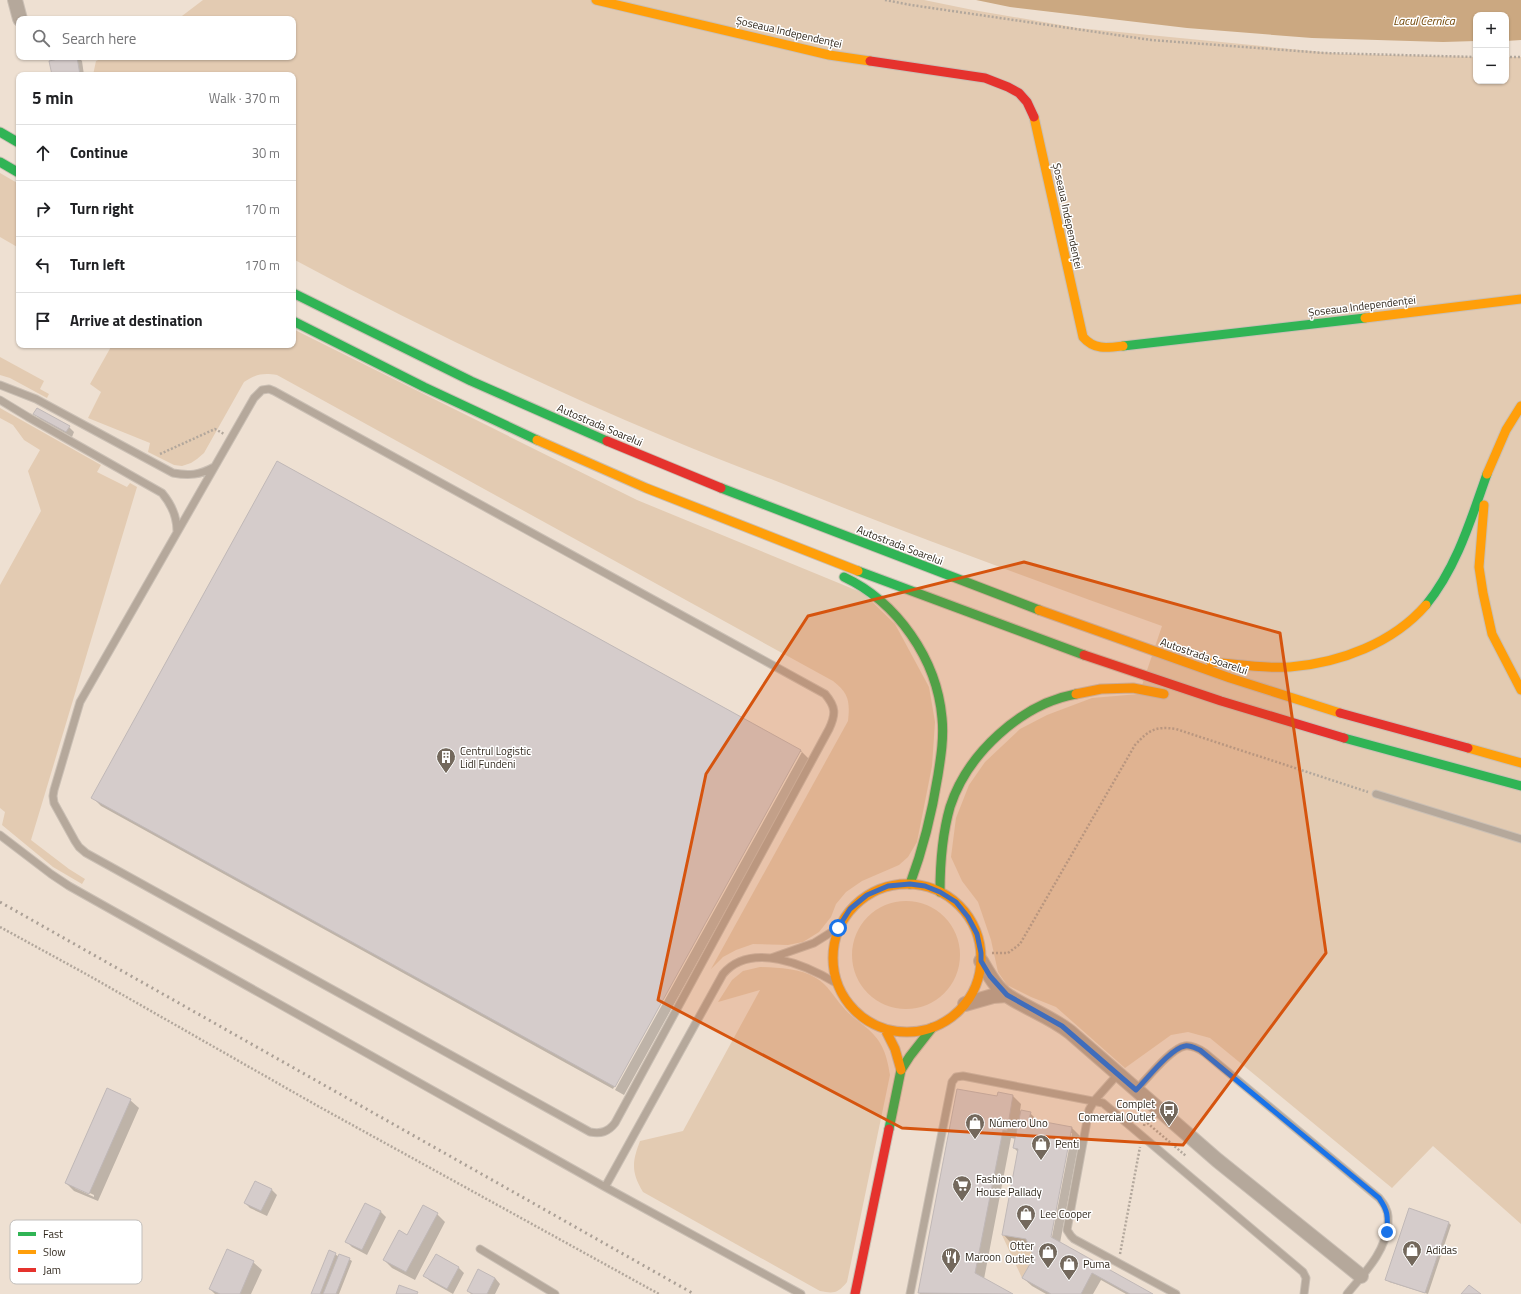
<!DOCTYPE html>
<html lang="en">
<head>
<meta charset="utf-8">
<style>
	:root { --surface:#fff; --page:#f6f6f6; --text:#202124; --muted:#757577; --line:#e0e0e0 }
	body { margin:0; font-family:"Titillium Web",sans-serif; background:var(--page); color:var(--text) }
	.controls { position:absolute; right:12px; top:12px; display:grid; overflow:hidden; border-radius:8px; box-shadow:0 1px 3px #0004 }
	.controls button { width:36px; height:36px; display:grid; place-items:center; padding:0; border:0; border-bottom:1px solid var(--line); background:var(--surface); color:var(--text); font:20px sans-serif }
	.stop { position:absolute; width:12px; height:12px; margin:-9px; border:3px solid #1a73e8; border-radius:50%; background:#fff }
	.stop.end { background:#1a73e8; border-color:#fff; box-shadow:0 1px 4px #0008 }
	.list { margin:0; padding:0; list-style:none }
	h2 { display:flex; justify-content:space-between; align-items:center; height:52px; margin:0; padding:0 16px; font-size:17px }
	h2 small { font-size:13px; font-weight:400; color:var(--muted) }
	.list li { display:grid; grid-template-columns:26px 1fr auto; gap:12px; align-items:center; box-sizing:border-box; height:56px; padding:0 16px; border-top:1px solid var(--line) }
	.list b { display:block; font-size:15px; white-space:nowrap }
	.list em { font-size:13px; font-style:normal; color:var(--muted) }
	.icon { flex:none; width:22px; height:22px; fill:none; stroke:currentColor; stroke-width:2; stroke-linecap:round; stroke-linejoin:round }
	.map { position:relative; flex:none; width:1521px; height:1294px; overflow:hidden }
	.search { position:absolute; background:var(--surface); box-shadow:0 1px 3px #0004; left:16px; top:16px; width:280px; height:44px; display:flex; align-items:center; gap:10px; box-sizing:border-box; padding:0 14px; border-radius:8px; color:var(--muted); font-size:15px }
	.panel { position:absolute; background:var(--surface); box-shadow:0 1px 3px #0004; left:16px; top:72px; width:280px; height:276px; border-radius:8px }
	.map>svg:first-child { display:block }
</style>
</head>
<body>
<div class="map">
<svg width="1521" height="1294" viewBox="0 0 1521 1294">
	<rect width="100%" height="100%" fill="#eee0d2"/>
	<path fill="#e3cbb2" d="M 203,0 L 924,0 L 973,10 L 1078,28 L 1342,54 L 1476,57 L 1476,81 L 1506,81 L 1506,57 L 1521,57 L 1521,1224 L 1433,1146 L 1392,1188 L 1210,1038 L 1188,1032 L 1171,1035 L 1125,1068 L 1056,1007 L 1031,997 L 1007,985 L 998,972 L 991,940 L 978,902 L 962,881 L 951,857 L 956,818 L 969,785 L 985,762 L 1020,729 L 1047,715 L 1092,698 L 1139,694 L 1162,626 C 1031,579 900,531 771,479 C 736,466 700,452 665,437 C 538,384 414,324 293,259 L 293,75 L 93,75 L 96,61 L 105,57 L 293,57 L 293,19 L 178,19 Z
		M 0,173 L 19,184 L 19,248 L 0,237 Z
		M 293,329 L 637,500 L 863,593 L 895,624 L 929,687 L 935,722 L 932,766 L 917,842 L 908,857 L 899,865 L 862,881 L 846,892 L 836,904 L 831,917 L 819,932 L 803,942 L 788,945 L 753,944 L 736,950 L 723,957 L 711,969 L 848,721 C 850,702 849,693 833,681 L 277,375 C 263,373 256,374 244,382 L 204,453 L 197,459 L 191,463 L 182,466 L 174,465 L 148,452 L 150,443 L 88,418 L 101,392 L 90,384 L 112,345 L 293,345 Z
		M 0,357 L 44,381 L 40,389 L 49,394 L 47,398 L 10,378 L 0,375 Z
		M 0,408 L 101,465 L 97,472 L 127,487 L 130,483 L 137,487 L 31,840 L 69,869 L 85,879 L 82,884 L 53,867 L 2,825 L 5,812 L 0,808 L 0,585 L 41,511 L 28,471 L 40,450 L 24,440 L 13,425 L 0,418 Z
		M852 955a54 54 0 1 1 108 0a54 54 0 1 1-108 0Z
		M 760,967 C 778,968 800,968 816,978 C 828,985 834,997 843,1007 C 850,1016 860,1022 868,1029 C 883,1042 887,1056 890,1075 L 847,1282 C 838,1293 834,1294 820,1291 L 643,1192 C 631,1172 632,1162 640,1141 L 683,1131 L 760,990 L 718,1002 L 732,980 L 743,971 Z
		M 1002,1235 L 1026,1239 L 1034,1257 L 1022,1278 Z"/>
	<path fill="#cba881" d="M 976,0 L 1521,0 L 1521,40 L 1506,41 L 1506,15 L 1476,15 L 1476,41 L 1443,42 L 1312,38 L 1187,28 L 1010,7 Z"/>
	<path fill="#0003" fill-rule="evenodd" d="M 70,57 L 78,57 L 82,61 L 84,75 L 53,75 Z
		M 35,414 L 69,427 L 74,432 L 72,437 L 40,419 Z
		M 278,462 L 801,751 L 809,759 L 624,1095 L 615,1090 L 802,752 L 799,752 L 613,1089 L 101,806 L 93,798 Z
		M 999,1093 L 1013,1096 L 1021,1104 L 1020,1111 L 1030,1113 L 1039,1122 L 1072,1128 L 1080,1136 L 1060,1243 L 1151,1294 L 1126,1294 L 1101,1280 L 1093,1294 L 1046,1294 L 1032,1286 L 1023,1278 L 1035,1257 L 1030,1246 L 1011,1243 L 1003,1234 L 1018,1152 L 1014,1148 L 1016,1139 L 1011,1138 L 984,1279 L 1011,1294 L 920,1294 L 919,1293 ZM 1070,1133 L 1072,1133 L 1051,1242 L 1049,1242 Z
		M 130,1100 L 139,1108 L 98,1201 L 74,1191 L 66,1183 ZM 75,1186 L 94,1195 L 94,1197 L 75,1188 Z
		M 255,1182 L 272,1190 L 277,1195 L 267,1216 L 250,1208 L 245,1203 Z
		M 365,1204 L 381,1212 L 386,1217 L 367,1255 L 352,1247 L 347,1242 Z
		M 437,1214 L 445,1222 L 415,1280 L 392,1268 L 384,1260 L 407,1236 Z
		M 1449,1223 L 1451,1225 L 1428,1294 L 1389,1282 L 1387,1279 Z
		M 335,1254 L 339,1257 L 349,1259 L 352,1261 L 339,1294 L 312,1294 Z
		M 436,1255 L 459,1268 L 464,1273 L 453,1294 L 430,1281 L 425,1276 Z
		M 253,1262 L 262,1270 L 251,1294 L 215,1294 L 210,1289 Z
		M 495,1278 L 500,1284 L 495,1294 L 471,1294 L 468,1290 Z"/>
	<path fill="#d5cccb" stroke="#c0b8b7" d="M 66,57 L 77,57 L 80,75 L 52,75 L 49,61 Z
		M 37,408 L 70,426 L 66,432 L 33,414 Z
		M 277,461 L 801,750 L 615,1087 L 91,798 Z
		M 107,1088 L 131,1099 L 89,1194 L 65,1183 Z
		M 957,1089 L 997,1096 L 998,1092 L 1013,1095 L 1007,1131 L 1003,1130 L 975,1273 L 1013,1294 L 918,1293 Z
		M 1021,1110 L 1031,1112 L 1029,1119 L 1072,1127 L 1051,1237 L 1153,1294 L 1130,1294 L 1092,1273 L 1081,1294 L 1051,1294 L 1022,1278 L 1034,1257 L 1026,1239 L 1002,1235 L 1018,1149 L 1013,1148 Z
		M 255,1181 L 272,1189 L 261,1211 L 244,1203 Z
		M 365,1203 L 381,1211 L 362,1250 L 345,1242 Z
		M 423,1205 L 438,1213 L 406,1272 L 383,1260 L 399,1230 L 407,1235 Z
		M 1409,1208 L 1449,1222 L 1425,1293 L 1385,1280 Z
		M 227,1249 L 254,1261 L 240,1294 L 220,1294 L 209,1289 Z
		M 329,1250 L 336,1253 L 320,1294 L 311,1294 Z
		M 339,1254 L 350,1258 L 336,1294 L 323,1294 Z
		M 436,1254 L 459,1267 L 447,1289 L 423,1276 Z
		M 478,1269 L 495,1278 L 487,1294 L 473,1294 L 467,1291 Z
		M 399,1285 L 418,1292 L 417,1294 L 396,1294 Z
		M 1469,1285 L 1481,1294 L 1461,1294 Z"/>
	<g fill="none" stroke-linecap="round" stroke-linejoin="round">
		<defs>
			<path id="lane" d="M 0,385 L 36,399 L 173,473 C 189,476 200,475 214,467
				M 269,389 L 274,391 L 825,694 C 836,707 836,714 829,729 L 615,1123 C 608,1132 601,1134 590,1132 L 86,853 L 79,847 L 75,841 L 54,803 L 53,796 L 54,790 L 80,702 L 84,695 L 254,398 L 262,390 Z
				M 0,400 L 28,417 L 162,493 C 172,505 177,516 177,531
				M 1376,794 L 1521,839
				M 0,835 L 51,874 L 69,886 L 605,1187 L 801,1294
				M 771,958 L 814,943 L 838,928
				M 1118,1074 L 1094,1101 L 1089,1110 L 1067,1230 L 1071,1236 L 1074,1239 L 1176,1294
				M 1136,1090 C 1147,1079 1171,1048 1185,1046 C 1192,1045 1199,1049 1205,1053 L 1379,1198 C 1382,1202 1385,1205 1386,1209 C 1389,1214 1388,1219 1388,1224 C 1385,1253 1365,1272 1347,1294
				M 605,1187 L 723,974 C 751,941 806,965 836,983
				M 480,1249 L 555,1294
				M 910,1294 L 952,1082 L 956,1077 L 963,1076 L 1103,1103 L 1303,1272 L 1306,1278 L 1304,1294"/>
			<path id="street" d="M 15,0 L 20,19
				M 981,961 C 988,973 996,988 1008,996 C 1028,1009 1051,1017 1070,1032 L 1217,1160 L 1361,1276
				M 965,1004 L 993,996 L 1007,995"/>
			<path id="fast" d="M 0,132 L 19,143
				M 0,162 L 19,173
				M 293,293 L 471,381 L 607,441
				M 293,321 L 424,387 L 537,440
				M 1123,346 L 1365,318
				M 721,488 L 1039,610
				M 858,571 L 1084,655
				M 844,577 C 897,602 937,659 942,718 C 944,737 941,756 938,775 C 932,813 923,849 910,884
				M 1426,605 C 1457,567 1471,519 1487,474
				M 1344,738 L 1521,786
				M 940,892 C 940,863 942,835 950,807 C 967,754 1021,704 1076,694
				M 889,1129 L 901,1070 L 910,1056 L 932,1028"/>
			<path id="slow" d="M 596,0 L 829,55 L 870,61
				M 1034,117 L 1083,337 C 1094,350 1107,348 1123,346
				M 1365,318 L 1521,299
				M 537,440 L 646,488 L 858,571
				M 1487,474 L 1506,430 L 1521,406
				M 1484,505 L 1479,567 L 1483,593 L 1492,634 L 1521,690
				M 1039,610 L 1230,678 L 1340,713
				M 1211,662 C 1237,664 1264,669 1290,667 C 1340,663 1393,643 1426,605
				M 1076,694 L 1101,689 L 1133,688 L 1164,694
				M 1468,748 L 1521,763
				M833 958a74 74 0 1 1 148 0a74 74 0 1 1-148 0Z
				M 885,1029 L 895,1049 L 901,1070"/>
			<path id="jam" d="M 870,61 L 985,78 L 1008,87 L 1019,93 L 1027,102 L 1034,117
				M 607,441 L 721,488
				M 1084,655 L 1221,701 L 1344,738
				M 1340,713 L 1468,748
				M 855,1294 L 889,1129"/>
		</defs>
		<use href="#lane" stroke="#cabfb4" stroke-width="9"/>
		<use href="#street" stroke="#cabfb4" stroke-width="16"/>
		<use href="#fast" stroke="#cabfb4" stroke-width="11"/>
		<use href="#slow" stroke="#cabfb4" stroke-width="11"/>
		<use href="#jam" stroke="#cabfb4" stroke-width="11"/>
		<path stroke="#b2a79c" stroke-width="2.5" stroke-dasharray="2 2" stroke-linecap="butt" d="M 885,0 L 911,5 L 1151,40 L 1324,53 L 1476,57
			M 1506,57 L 1521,57
			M 160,454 L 215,429 L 224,434
			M 0,927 L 86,974 L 316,1105 L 659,1294
			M 992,953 L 1008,953 L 1020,944 L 1135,745 C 1149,730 1155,726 1176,729 L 1368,792
			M 1144,1126 L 1145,1121 L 1186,1156
			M 1120,1254 L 1140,1147"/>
		<use href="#lane" stroke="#b5a89b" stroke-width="7"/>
		<use href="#street" stroke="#b5a89b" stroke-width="14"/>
		<use href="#fast" stroke="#30b455" stroke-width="9"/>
		<use href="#slow" stroke="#ff9f0a" stroke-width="9"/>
		<use href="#jam" stroke="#e5322d" stroke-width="9"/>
		<path stroke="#aba096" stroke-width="3" stroke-dasharray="2 4" stroke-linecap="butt" d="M 0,902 L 694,1294"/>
	</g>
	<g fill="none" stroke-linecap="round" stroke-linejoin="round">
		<path stroke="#1a73e8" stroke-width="5" d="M 838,928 L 850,909 L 867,895 L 888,886 L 910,884 L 925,886 L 940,892 L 956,902 L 968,917 L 977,934 L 981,953 L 981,961 L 990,976 L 1007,995 L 1062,1026 L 1136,1090 C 1147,1079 1171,1048 1185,1046 C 1190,1045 1195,1048 1200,1050 L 1379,1198 C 1388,1211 1388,1216 1387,1232"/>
	</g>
	<path fill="#d6540e" fill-opacity="0.2" stroke="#d6540e" stroke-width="3" stroke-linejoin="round" d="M 1024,562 L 1280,633 L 1326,953 L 1183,1145 L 902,1128 L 658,1000 L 706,774 L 808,616 Z"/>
	<defs>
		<symbol id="building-pin" viewBox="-11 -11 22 30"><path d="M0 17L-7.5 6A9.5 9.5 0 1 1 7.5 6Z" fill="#73685c" stroke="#fff"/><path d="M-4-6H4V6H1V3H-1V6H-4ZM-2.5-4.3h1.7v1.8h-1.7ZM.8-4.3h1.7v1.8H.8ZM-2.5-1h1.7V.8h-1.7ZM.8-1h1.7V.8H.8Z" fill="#fff"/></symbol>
		<symbol id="bus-pin" viewBox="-11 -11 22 30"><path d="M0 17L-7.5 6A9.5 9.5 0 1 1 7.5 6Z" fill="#73685c" stroke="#fff"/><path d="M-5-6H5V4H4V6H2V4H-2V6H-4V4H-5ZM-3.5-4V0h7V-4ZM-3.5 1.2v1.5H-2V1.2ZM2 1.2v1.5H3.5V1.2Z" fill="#fff"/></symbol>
		<symbol id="shop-pin" viewBox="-11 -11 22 30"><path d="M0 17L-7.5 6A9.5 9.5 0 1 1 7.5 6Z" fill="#73685c" stroke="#fff"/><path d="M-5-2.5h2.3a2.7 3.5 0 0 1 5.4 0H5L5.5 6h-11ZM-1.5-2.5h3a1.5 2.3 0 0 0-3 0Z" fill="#fff"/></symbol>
		<symbol id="supermarket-pin" viewBox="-11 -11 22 30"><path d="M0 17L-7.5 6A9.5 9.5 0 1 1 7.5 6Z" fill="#73685c" stroke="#fff"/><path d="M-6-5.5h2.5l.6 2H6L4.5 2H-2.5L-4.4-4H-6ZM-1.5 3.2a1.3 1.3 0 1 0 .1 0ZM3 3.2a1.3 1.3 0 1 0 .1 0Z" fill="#fff"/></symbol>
		<symbol id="restaurant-pin" viewBox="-11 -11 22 30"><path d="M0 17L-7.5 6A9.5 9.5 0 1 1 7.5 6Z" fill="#73685c" stroke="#fff"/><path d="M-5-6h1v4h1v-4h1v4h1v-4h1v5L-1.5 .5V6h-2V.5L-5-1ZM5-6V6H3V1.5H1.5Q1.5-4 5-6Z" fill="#fff"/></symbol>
	</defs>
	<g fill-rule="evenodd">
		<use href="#building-pin" x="435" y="746" width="22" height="30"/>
		<use href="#bus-pin" x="1158" y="1099" width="22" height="30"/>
		<use href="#shop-pin" x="964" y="1112" width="22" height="30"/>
		<use href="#shop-pin" x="1030" y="1133" width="22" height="30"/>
		<use href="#supermarket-pin" x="951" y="1174" width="22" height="30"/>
		<use href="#shop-pin" x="1015" y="1203" width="22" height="30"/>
		<use href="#shop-pin" x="1401" y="1239" width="22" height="30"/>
		<use href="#shop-pin" x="1037" y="1241" width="22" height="30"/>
		<use href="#restaurant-pin" x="940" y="1246" width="22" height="30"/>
		<use href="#shop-pin" x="1058" y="1253" width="22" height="30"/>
	</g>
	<g text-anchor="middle" stroke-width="3" stroke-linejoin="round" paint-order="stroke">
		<g font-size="11" fill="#31281d" stroke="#fff">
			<text transform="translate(789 32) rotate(13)" y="4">Șoseaua Independenței</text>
			<text transform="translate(1068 216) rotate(78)" y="4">Șoseaua Independenței</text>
			<text transform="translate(1362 306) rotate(-7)" y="4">Șoseaua Independenței</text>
			<text transform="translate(600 425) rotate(23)" y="4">Autostrada Soarelui</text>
			<text transform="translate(900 545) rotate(21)" y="4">Autostrada Soarelui</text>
			<text transform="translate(1204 656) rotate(19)" y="4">Autostrada Soarelui</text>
		</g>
		<g font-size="11" fill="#31281d" stroke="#fff" text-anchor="start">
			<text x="460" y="755">Centrul Logistic<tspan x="460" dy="13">Lidl Fundeni</tspan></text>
			<text x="1155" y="1108" text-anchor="end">Complet<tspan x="1155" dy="13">Comercial Outlet</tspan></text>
			<text x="989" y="1127">Número Uno</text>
			<text x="1055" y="1148">Penti</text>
			<text x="976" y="1183">Fashion<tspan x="976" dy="13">House Pallady</tspan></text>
			<text x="1040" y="1218">Lee Cooper</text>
			<text x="1034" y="1250" text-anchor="end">Otter<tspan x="1034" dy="13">Outlet</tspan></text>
			<text x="1426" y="1254">Adidas</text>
			<text x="965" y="1261">Maroon</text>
			<text x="1083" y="1268">Puma</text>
		</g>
		<g font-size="12" font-style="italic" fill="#724706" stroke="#fff">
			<text x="1424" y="25">Lacul Cernica</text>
		</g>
	</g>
	<rect x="10" y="1220" width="132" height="64" rx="6" fill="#fff" stroke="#c1bebb" stroke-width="1"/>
	<rect x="18" y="1232" width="18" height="4" fill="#30b455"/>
	<rect x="18" y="1250" width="18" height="4" fill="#ff9f0a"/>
	<rect x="18" y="1268" width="18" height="4" fill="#e5322d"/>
	<g font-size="11" fill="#31281d">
		<text x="43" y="1238">Fast</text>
		<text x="43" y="1256">Slow</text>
		<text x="43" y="1274">Jam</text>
	</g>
</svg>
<div class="controls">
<button>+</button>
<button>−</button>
</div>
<div class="stop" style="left:838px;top:928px"></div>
<div class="stop end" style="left:1387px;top:1232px"></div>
<div class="search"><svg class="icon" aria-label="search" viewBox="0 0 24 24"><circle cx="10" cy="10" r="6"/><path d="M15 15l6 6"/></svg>Search here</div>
<section class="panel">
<h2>5 min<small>Walk · 370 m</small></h2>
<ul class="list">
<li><svg class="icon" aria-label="ahead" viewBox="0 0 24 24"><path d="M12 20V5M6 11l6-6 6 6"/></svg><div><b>Continue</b></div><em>30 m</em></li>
<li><svg class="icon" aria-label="right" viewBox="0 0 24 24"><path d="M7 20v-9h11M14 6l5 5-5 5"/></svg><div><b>Turn right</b></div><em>170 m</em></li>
<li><svg class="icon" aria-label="left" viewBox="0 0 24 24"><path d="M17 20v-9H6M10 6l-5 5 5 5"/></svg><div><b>Turn left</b></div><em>170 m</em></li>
<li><svg class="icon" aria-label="arrive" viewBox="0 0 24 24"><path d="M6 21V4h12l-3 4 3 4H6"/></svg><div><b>Arrive at destination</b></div></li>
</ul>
</section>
</div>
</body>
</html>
